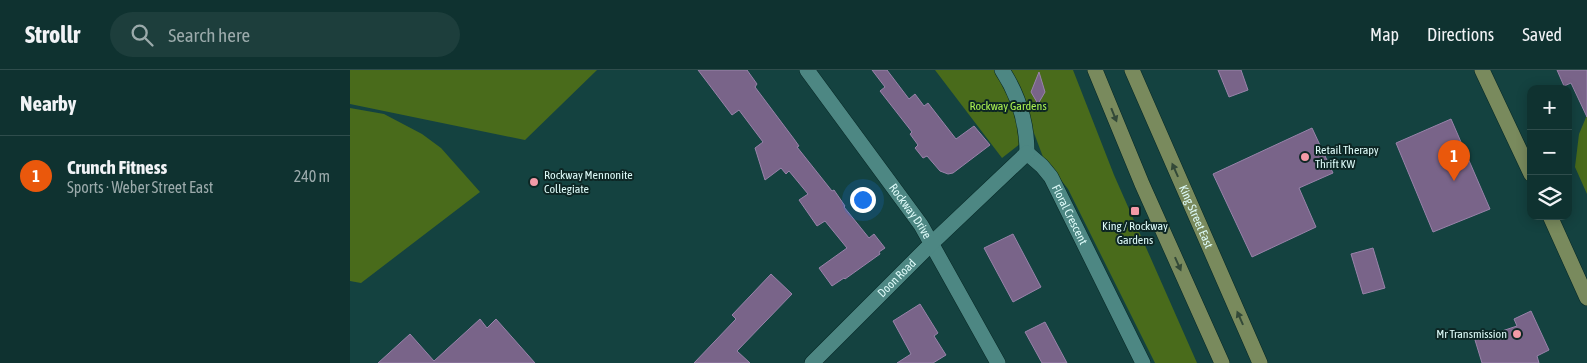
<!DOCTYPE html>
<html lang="en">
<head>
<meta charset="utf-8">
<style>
	:root { --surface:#0f3230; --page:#1d3e3c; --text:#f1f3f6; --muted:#9baaab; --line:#2f4d4c; --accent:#ea580c }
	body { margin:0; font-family:"Asap Condensed",sans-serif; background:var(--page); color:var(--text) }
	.controls { position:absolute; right:15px; top:15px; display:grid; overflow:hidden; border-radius:10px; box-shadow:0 2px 12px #0003 }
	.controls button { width:45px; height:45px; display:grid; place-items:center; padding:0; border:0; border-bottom:1px solid var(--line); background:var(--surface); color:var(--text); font:25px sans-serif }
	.you { position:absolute; left:512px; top:129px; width:18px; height:18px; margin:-12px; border:4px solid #fff; border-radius:50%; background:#1a73e8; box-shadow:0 0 0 8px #1a73e833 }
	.badge { display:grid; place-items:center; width:32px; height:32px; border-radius:50%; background:var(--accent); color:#fff; font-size:16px; font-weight:700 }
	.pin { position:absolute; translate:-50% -41px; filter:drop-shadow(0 1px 2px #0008) }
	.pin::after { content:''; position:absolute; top:26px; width:18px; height:15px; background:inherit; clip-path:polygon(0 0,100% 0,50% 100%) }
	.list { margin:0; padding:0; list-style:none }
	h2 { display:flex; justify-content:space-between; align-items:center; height:65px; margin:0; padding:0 20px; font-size:21px }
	h2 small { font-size:16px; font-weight:400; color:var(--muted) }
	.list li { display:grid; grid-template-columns:32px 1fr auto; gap:15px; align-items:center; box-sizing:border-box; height:80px; padding:0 20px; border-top:1px solid var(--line) }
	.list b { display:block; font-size:19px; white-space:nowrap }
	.list p { margin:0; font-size:16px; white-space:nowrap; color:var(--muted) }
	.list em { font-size:16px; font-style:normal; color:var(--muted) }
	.icon { flex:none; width:28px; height:28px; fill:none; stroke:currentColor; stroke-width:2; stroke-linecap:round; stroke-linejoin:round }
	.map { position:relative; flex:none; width:1237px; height:293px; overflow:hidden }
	header { display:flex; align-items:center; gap:30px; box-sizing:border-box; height:70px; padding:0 25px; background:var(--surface); border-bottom:1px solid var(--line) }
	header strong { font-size:24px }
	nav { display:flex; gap:28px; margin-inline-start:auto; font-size:18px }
	.search { width:350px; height:45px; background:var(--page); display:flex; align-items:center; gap:12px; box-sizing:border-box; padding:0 18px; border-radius:28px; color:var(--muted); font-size:19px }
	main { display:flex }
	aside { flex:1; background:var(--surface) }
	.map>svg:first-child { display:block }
</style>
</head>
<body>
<header>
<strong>Strollr</strong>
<div class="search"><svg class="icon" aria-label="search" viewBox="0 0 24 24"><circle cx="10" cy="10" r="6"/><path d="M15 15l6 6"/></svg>Search here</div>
<nav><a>Map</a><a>Directions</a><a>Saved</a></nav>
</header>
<main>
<aside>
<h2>Nearby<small></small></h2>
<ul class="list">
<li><span class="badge">1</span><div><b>Crunch Fitness</b><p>Sports · Weber Street East</p></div><em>240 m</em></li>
</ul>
</aside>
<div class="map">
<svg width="1237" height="293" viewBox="0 0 1237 293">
	<rect width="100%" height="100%" fill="#144240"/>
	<path fill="#496b1b" d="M 0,0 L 247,0 L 175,70 L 0,34 Z
		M 585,0 L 723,0 L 764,105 L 847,293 L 805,293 L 718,119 L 693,87 L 684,63 L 652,88 Z
		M 0,38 L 34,44 L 72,64 L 91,78 L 130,122 L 11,213 L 0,211 Z
		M 1237,45 L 1237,124 L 1225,97 L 1229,64 Z"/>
	<path fill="#796489" stroke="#9983aa" d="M 348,0 L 397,0 L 407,14 L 405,17 L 444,69 L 449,76 L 447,77 L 482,121 L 484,120 L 495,136 L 494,137 L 519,168 L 524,164 L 535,178 L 529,182 L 530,184 L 495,209 L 494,208 L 482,216 L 469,198 L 497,178 L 475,151 L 467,156 L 449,130 L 458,124 L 439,101 L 436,104 L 431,98 L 415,110 L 405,78 L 413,72 L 389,40 L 382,45 Z
		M 522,0 L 537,0 L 559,29 L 565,24 L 574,36 L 578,33 L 606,69 L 624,56 L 640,75 L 603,103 L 598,104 L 590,101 L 577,86 L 573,88 L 565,78 L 568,75 L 560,64 L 562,62 L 530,21 L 535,17 Z
		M 868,0 L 891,0 L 898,20 L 879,27 Z
		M 1207,0 L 1237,0 L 1237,47 L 1221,13 L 1214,16 Z
		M 689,2 L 695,22 L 688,34 L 681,22 Z
		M 1101,49 L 1140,139 L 1083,162 L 1046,73 Z
		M 962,58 L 983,103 L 949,118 L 966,157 L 902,187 L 863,104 Z
		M 663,164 L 691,217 L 663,232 L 634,178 Z
		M 1023,178 L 1035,218 L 1013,224 L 1001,184 Z
		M 421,204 L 442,224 L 387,281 L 400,293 L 344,293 L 386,249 L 382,245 Z
		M 570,234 L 588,263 L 584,266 L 596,285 L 583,293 L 547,293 L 561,284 L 543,251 Z
		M 1181,241 L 1199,280 L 1187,286 L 1189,293 L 1132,293 L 1125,270 L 1167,256 L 1164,249 Z
		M 130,249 L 137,258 L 146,249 L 185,293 L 28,293 L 60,264 L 84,291 Z
		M 695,252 L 717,293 L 692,293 L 675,262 Z"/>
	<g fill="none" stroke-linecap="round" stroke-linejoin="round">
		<defs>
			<g id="minor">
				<path id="s1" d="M 457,0 L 571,155 L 648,293"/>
				<path d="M 652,0 C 669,26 677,52 677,83"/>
				<path id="s2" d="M 677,83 L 692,96 L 701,107 L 793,293"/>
				<path id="s3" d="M 462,293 L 582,173 L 677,83"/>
			</g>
			<g id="secondary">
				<path d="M 745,0 L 792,114 L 872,293"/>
				<path id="s4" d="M 782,0 L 910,293"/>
				<path d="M 1132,0 L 1181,104"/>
				<path d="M 1200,146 L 1237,228"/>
			</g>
		</defs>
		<use href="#minor" stroke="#062725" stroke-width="16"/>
		<use href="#secondary" stroke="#062725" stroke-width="16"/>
		<use href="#minor" stroke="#4d8783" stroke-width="15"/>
		<use href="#secondary" stroke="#798a5d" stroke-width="15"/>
	</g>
	<defs><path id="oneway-solid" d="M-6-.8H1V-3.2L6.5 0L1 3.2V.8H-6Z" transform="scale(1.25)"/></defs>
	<g fill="#334938">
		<use href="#oneway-solid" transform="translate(764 45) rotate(68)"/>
		<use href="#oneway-solid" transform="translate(825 100) rotate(-114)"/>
		<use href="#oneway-solid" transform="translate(828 194) rotate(66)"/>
		<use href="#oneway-solid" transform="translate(890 248) rotate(-114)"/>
	</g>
	<g fill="#f39aa7" stroke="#0d2624" stroke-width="2">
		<circle cx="955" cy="87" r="5"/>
		<circle cx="184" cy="112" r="5"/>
		<rect x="780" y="136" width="10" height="10" rx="2.5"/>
		<circle cx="1167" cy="264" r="5"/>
	</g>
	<g text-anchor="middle" stroke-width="4" stroke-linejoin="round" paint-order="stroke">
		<g font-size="12" fill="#a9ef51" stroke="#0d2624">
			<text x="658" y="40">Rockway Gardens</text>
		</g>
		<g font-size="12" fill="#defbf9" stroke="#0d2624" text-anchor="start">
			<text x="965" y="84">Retail Therapy<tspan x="965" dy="14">Thrift KW</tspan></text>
			<text x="194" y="109">Rockway Mennonite<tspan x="194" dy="14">Collegiate</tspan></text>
			<text x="785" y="160" text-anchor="middle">King / Rockway<tspan x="785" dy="14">Gardens</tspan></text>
			<text x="1157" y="268" text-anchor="end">Mr Transmission</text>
		</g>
		<g font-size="12" fill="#defbf9" stroke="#0d2624">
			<text dy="4" stroke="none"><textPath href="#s1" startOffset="175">Rockway Drive</textPath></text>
			<text dy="4" stroke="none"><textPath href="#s2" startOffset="76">Floral Crescent</textPath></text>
			<text dy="4" stroke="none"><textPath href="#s4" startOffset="160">King Street East</textPath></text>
			<text dy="4" stroke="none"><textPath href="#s3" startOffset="120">Doon Road</textPath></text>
		</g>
	</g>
</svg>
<div class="controls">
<button>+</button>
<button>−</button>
<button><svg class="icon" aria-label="layers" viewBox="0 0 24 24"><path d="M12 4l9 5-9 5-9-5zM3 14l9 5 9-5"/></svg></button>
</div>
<div class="you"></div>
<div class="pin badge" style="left:1104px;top:111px">1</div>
</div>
</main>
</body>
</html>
